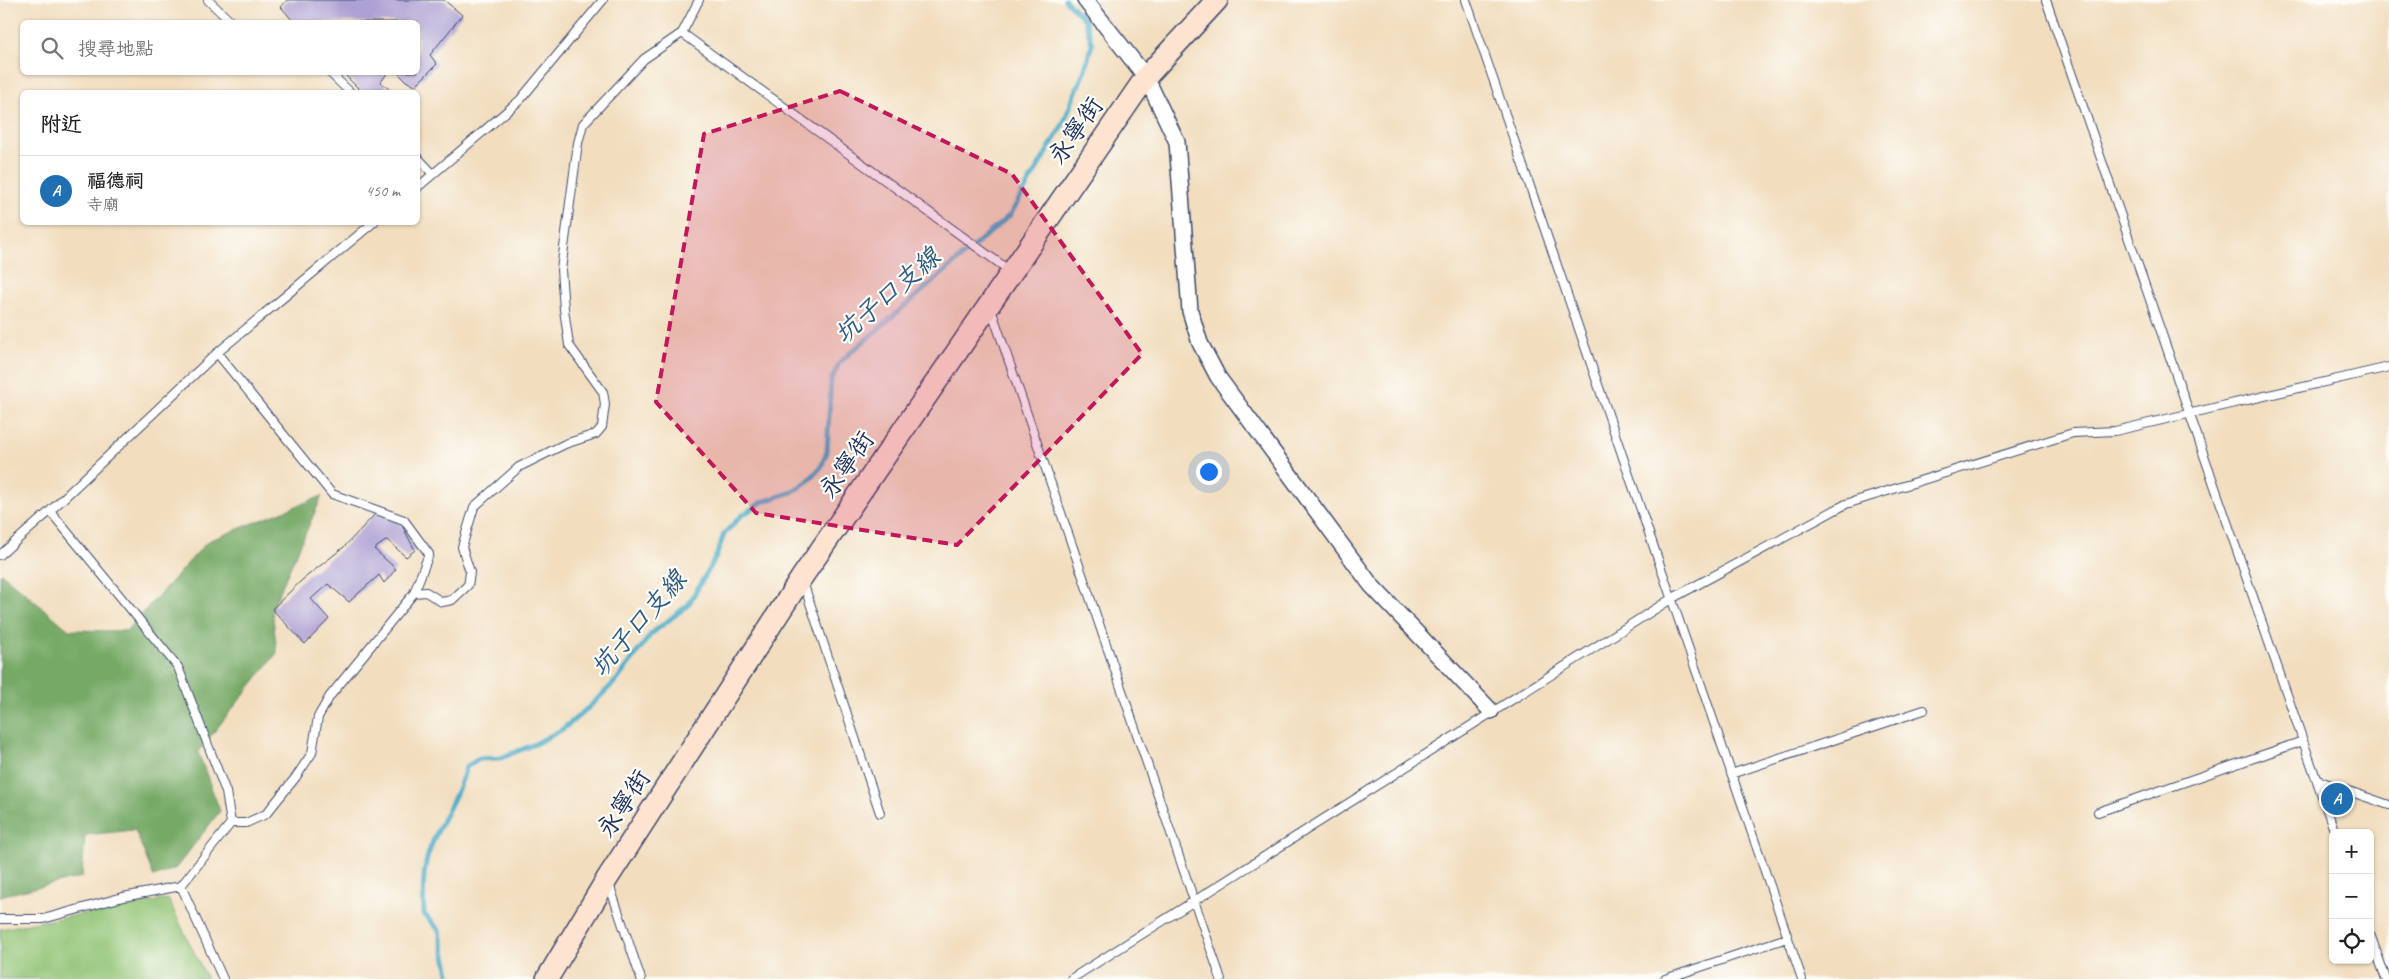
<!DOCTYPE html>
<html lang="zh-TW">
<head>
<meta charset="utf-8">
<style>
	:root { --surface:#fff; --page:#f2f2f2; --text:#222; --muted:#767676; --line:#e0e0e0; --accent:#1f6fb2 }
	body { margin:0; font-family:Caveat,"LXGW WenKai TC",sans-serif; background:var(--page); color:var(--text) }
	.controls { position:absolute; right:15px; bottom:15px; display:grid; overflow:hidden; border-radius:8px; box-shadow:0 1px 4px #0004 }
	.controls button { width:45px; height:45px; display:grid; place-items:center; padding:0; border:0; border-bottom:1px solid var(--line); background:var(--surface); color:var(--text); font:25px sans-serif }
	.you { position:absolute; left:1208px; top:471px; width:18px; height:18px; margin:-12px; border:4px solid #fff; border-radius:50%; background:#1a73e8; box-shadow:0 0 0 8px #1a73e833 }
	.badge { display:grid; place-items:center; width:32px; height:32px; border-radius:50%; background:var(--accent); color:#fff; font-size:16px; font-weight:700 }
	.pin { position:absolute; translate:-50% -50%; border:2px solid #fff; box-shadow:0 1px 5px #0006 }
	.list { margin:0; padding:0; list-style:none }
	h2 { display:flex; justify-content:space-between; align-items:center; height:65px; margin:0; padding:0 20px; font-size:21px }
	h2 small { font-size:16px; font-weight:400; color:var(--muted) }
	.list li { display:grid; grid-template-columns:32px 1fr auto; gap:15px; align-items:center; box-sizing:border-box; height:70px; padding:0 20px; border-top:1px solid var(--line) }
	.list b { display:block; font-size:19px; white-space:nowrap }
	.list p { margin:0; font-size:16px; white-space:nowrap; color:var(--muted) }
	.list em { font-size:16px; font-style:normal; color:var(--muted) }
	.icon { flex:none; width:28px; height:28px; fill:none; stroke:currentColor; stroke-width:2; stroke-linecap:round; stroke-linejoin:round }
	.map { position:relative; flex:none; width:2389px; height:979px; overflow:hidden }
	.search { position:absolute; background:var(--surface); box-shadow:0 1px 4px #0004; left:20px; top:20px; width:400px; height:55px; display:flex; align-items:center; gap:12px; box-sizing:border-box; padding:0 18px; border-radius:8px; color:var(--muted); font-size:19px }
	.panel { position:absolute; background:var(--surface); box-shadow:0 1px 4px #0004; left:20px; top:90px; width:400px; height:135px; border-radius:8px }
	.map>svg:first-child { display:block }
</style>
</head>
<body>
<div class="map">
<svg width="2389" height="979" viewBox="0 0 2389 979">
	<rect width="100%" height="100%" fill="#fdfcf7"/>
	<filter id="ink" filterUnits="userSpaceOnUse"><feTurbulence type="fractalNoise" baseFrequency=".02" numOctaves="2"/><feDisplacementMap in="SourceGraphic" scale="10" xChannelSelector="R" yChannelSelector="G"/><feConvolveMatrix kernelMatrix="1 2 1 2 8 2 1 2 1" color-interpolation-filters="sRGB"/></filter>
	<filter id="wash" filterUnits="userSpaceOnUse"><feTurbulence type="fractalNoise" baseFrequency=".0096" numOctaves="4" result="noise"/><feDisplacementMap in="SourceGraphic" scale="20" xChannelSelector="R" yChannelSelector="G"/><feGaussianBlur stdDeviation="1.12" result="paint"/><feColorMatrix in="noise" values="0 0 0 0 0 0 0 0 0 0 0 0 0 0 0 0 0 1.4 0 .05"/><feComposite in="paint" operator="in"/></filter>
	<g filter="url(#wash)">
		<rect width="100%" height="100%" fill="#f2debf"/>
		<path fill="#90c373" stroke="#567968" d="M 168,899 L 207,979 L 0,979 L 0,929 Z"/>
		<path fill="#74a965" stroke="#486c62" d="M 322,496 L 272,609 L 277,653 L 198,752 L 220,811 L 176,868 L 154,877 L 135,830 L 85,835 L 82,877 L 0,896 L 0,574 L 1,573 L 69,630 L 126,631 L 208,541 Z"/>
		<g fill="none" stroke-linecap="round" stroke-linejoin="round">
			<path stroke="#49acc8" stroke-width="5" d="M 448,979 L 449,973 L 439,930 L 424,914 C 423,892 422,870 430,849 C 440,820 459,796 466,767 L 479,759 L 501,758 L 535,744 L 563,729 L 588,708 L 617,680 L 651,634 L 688,605 L 716,557 L 724,534 L 741,516 L 762,502 L 792,492 L 808,481 L 821,467 L 827,452 L 831,380 L 840,362 L 1010,215 L 1063,124 L 1085,69 L 1092,44 L 1085,20 L 1065,0"/>
		</g>
		<g id="blocks">
			<path fill="#ada0d4" d="M 287,0 L 444,0 L 462,15 L 430,55 L 437,64 L 415,86 L 406,81 L 397,72 L 418,72 L 418,22 L 294,22 L 281,7 Z
				M 342,72 L 388,72 L 381,82 L 392,92 L 362,92 Z
				M 378,511 L 398,518 L 415,550 L 406,557 L 387,540 L 374,549 L 396,569 L 384,583 L 379,575 L 349,602 L 328,584 L 311,599 L 329,619 L 305,644 L 272,609 L 302,580 L 344,547 Z
				M 2340,790 L 2344,804 L 2335,807 L 2331,793 Z"/>
		</g>
	</g>
	<g filter="url(#ink)">
		<use href="#blocks" fill-opacity="0" stroke="#3b496d" stroke-width="1"/>
		<g fill="none" stroke-linecap="round" stroke-linejoin="round">
			<defs>
				<path id="lane" d="M 208,0 L 231,22
					M 1466,0 L 1802,979
					M 2046,0 L 2335,833
					M 682,33 L 1010,271
					M 329,72 L 350,92
					M 418,158 L 433,174
					M 418,187 L 520,100 L 603,0
					M 991,309 L 1221,979
					M 217,353 L 332,494 L 404,520 L 429,554 L 414,593
					M 50,511 L 178,667 L 226,792 L 231,823
					M 0,555 L 50,511 L 217,353 L 374,222
					M 803,582 L 880,813
					M 1731,774 L 1924,710
					M 2317,780 L 2389,805
					M 2098,812 L 2303,741
					M 609,884 L 641,979
					M 0,919 L 43,919 L 123,897 L 181,886
					M 2370,934 L 2386,979
					M 223,979 L 181,886 L 231,823 L 246,823 L 266,814 L 296,777 L 312,753 L 318,717 L 330,696 L 414,593 L 426,592 L 442,602 L 452,600 L 468,585 L 469,580 L 470,572 L 462,547 L 474,507 L 519,467 L 565,444 L 596,434 L 602,427 L 605,404 L 603,392 L 569,345 L 564,309 L 561,270 L 578,143 L 583,124 L 644,59 L 682,33 L 699,0
					M 1071,979 L 1671,599 L 1846,504 L 2073,433 L 2115,431 L 2389,367
					M 1665,979 L 1787,938"/>
				<path id="street" d="M 1085,0 L 1146,77 L 1177,142 L 1190,311 L 1200,343 L 1218,377 L 1371,585 L 1491,711"/>
				<path id="secondary" d="M 547,979 L 607,879 L 802,577 L 1146,77 L 1217,0"/>
			</defs>
			<use href="#lane" stroke="#3b496d" stroke-width="10"/>
			<use href="#street" stroke="#3b496d" stroke-width="18"/>
			<use href="#secondary" stroke="#3b496d" stroke-width="24"/>
			<use href="#lane" stroke="#fff" stroke-width="8"/>
			<use href="#street" stroke="#fff" stroke-width="15"/>
			<use href="#secondary" stroke="#fee3d1" stroke-width="21"/>
		</g>
	</g>
	<path fill="#c2185b" fill-opacity="0.2" stroke="#c2185b" stroke-width="4" stroke-dasharray="10 6" stroke-linejoin="round" d="M 840,91 L 1012,174 L 1142,354 L 957,545 L 756,513 L 656,402 L 704,134 Z"/>
	<g text-anchor="middle" stroke-width="4.5" stroke-linejoin="round" paint-order="stroke">
		<g font-size="25" fill="#1b2f5e" stroke="#fdfcf7">
			<text transform="translate(1075 130) rotate(-55)" y="9">永寧街</text>
			<text transform="translate(846 464) rotate(-55)" y="9">永寧街</text>
			<text transform="translate(623 803) rotate(-57)" y="9">永寧街</text>
		</g>
		<g font-size="26" font-style="italic" fill="#2b5b83" stroke="#fdfcf7">
			<text transform="translate(887 295) rotate(-41)" y="9">坑子口支線</text>
			<text transform="translate(638 623) rotate(-49)" y="9">坑子口支線</text>
		</g>
	</g>
</svg>
<div class="controls">
<button>+</button>
<button>−</button>
<button><svg class="icon" aria-label="locate" viewBox="0 0 24 24"><circle cx="12" cy="12" r="6"/><path d="M12 2v4M12 18v4M2 12h4M18 12h4"/></svg></button>
</div>
<div class="you"></div>
<div class="pin badge" style="left:2337px;top:799px">A</div>
<div class="search"><svg class="icon" aria-label="search" viewBox="0 0 24 24"><circle cx="10" cy="10" r="6"/><path d="M15 15l6 6"/></svg>搜尋地點</div>
<section class="panel">
<h2>附近<small></small></h2>
<ul class="list">
<li><span class="badge">A</span><div><b>福德祠</b><p>寺廟</p></div><em>450 m</em></li>
</ul>
</section>
</div>
</body>
</html>
